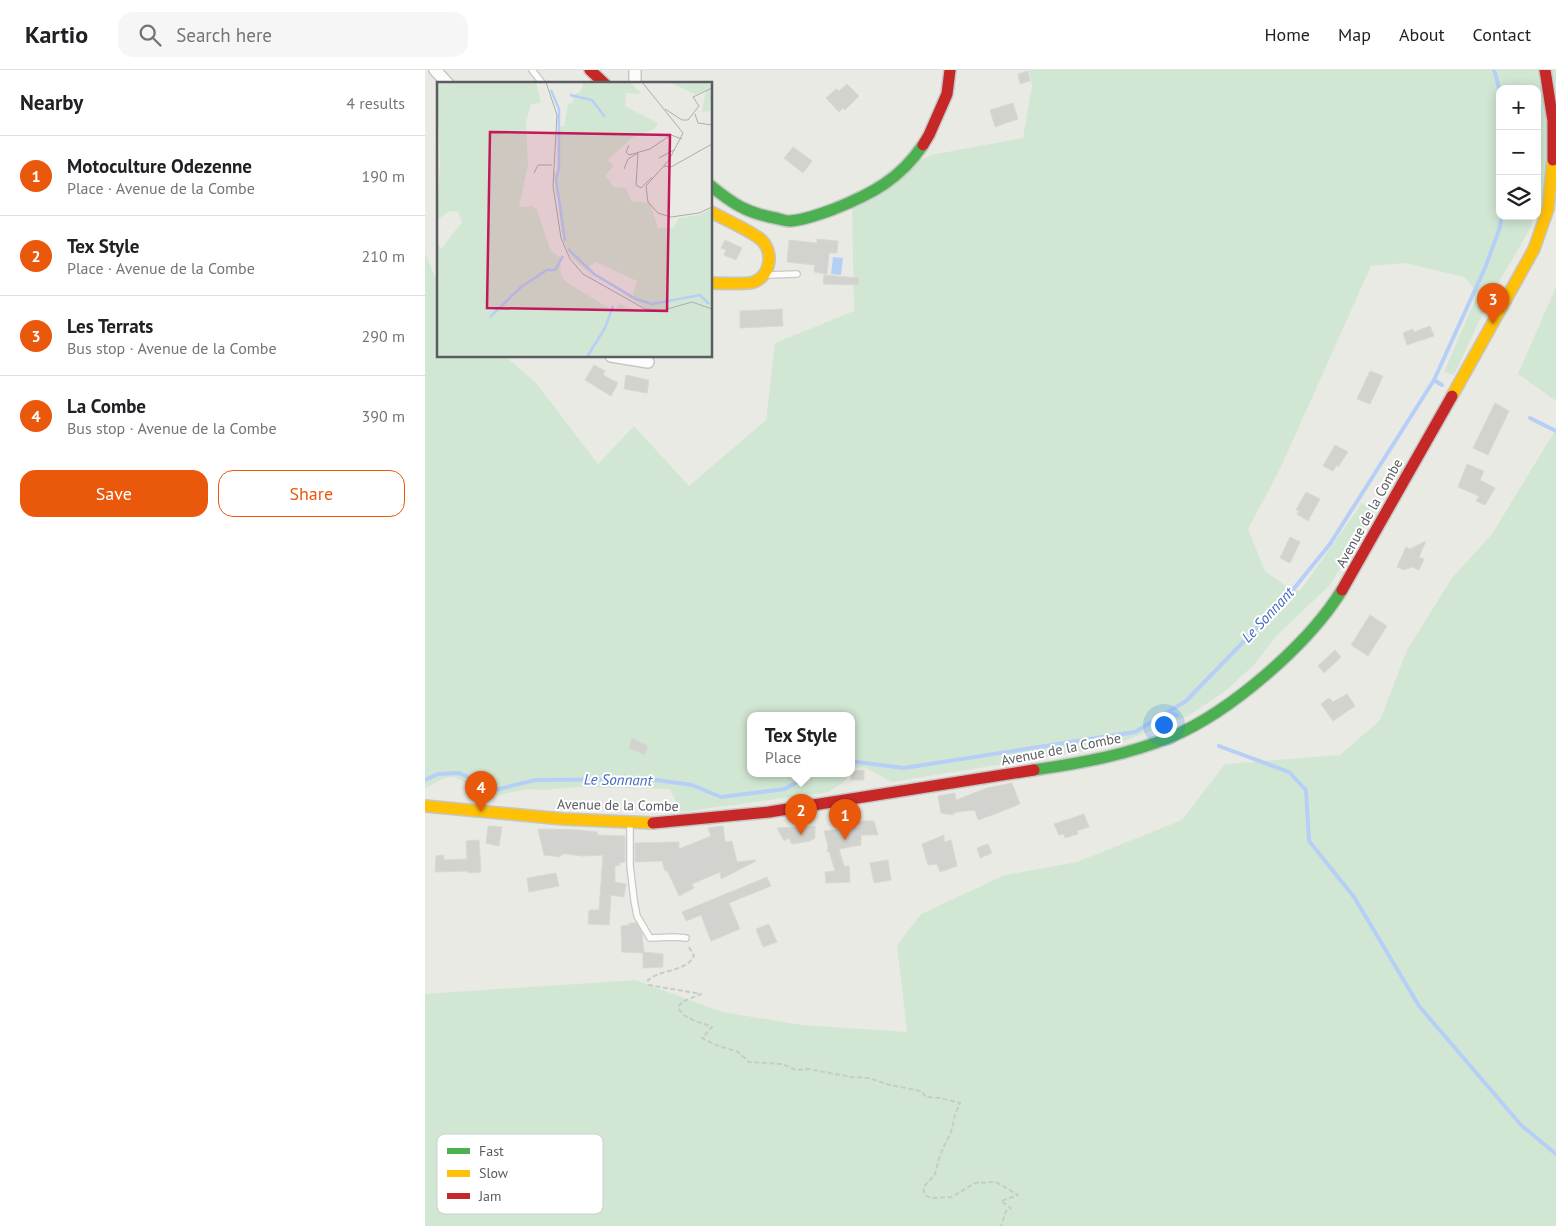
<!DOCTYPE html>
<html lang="en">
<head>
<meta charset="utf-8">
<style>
	:root { --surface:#fff; --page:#f6f6f6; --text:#202124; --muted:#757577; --line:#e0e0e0; --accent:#ea580c }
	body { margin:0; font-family:"PT Sans",sans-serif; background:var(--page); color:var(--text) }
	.controls { position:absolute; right:15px; top:15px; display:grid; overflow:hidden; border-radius:10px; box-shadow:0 2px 12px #0003 }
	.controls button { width:45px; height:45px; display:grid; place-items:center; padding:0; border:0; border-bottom:1px solid var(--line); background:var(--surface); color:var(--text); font:25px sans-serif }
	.you { position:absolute; left:738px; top:654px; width:18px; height:18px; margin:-12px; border:4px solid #fff; border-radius:50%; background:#1a73e8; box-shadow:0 0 0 8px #1a73e833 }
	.badge { display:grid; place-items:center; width:32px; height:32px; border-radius:50%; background:var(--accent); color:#fff; font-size:16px; font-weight:700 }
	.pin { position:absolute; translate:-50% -41px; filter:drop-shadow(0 1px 2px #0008) }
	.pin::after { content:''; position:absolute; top:26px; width:18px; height:15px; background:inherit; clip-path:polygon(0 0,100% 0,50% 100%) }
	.popup { position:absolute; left:322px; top:642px; width:108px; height:65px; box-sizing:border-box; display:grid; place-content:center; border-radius:10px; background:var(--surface); filter:drop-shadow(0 1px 4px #0005); font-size:16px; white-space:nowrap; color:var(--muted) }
	.popup b { font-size:19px; color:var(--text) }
	.popup::after { content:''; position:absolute; left:50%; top:100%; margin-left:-10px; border:10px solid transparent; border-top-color:var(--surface) }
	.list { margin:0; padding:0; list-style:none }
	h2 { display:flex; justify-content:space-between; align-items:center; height:65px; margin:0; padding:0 20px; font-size:21px }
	h2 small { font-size:16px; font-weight:400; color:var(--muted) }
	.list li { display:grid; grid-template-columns:32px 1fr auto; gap:15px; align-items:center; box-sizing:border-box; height:80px; padding:0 20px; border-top:1px solid var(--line) }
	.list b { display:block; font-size:19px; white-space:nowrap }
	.list p { margin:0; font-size:16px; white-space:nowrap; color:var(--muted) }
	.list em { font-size:16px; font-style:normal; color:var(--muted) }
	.actions { display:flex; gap:10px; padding:15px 20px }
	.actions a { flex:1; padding:11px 0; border:1px solid var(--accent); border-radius:15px; text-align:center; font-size:18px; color:var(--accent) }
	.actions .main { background:var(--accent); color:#fff }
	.icon { flex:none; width:28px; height:28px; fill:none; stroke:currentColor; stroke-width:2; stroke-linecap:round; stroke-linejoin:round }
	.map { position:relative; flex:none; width:1131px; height:1156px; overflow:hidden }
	header { display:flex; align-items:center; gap:30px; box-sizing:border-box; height:70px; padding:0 25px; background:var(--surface); border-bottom:1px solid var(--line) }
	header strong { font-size:24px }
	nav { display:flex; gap:28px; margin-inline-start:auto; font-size:18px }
	.search { width:350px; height:45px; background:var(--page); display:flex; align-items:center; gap:12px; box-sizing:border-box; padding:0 18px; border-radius:15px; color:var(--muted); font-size:19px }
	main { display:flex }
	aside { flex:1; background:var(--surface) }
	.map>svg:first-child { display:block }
</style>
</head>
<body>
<header>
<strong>Kartio</strong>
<div class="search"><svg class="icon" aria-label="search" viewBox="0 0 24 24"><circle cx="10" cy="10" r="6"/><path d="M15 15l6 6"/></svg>Search here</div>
<nav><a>Home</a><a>Map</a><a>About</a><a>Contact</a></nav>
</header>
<main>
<aside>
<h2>Nearby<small>4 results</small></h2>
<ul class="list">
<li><span class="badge">1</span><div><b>Motoculture Odezenne</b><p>Place · Avenue de la Combe</p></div><em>190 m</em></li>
<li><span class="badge">2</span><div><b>Tex Style</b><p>Place · Avenue de la Combe</p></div><em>210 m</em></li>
<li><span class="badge">3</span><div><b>Les Terrats</b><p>Bus stop · Avenue de la Combe</p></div><em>290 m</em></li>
<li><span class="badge">4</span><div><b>La Combe</b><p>Bus stop · Avenue de la Combe</p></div><em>390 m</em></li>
</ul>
<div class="actions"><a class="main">Save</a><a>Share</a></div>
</aside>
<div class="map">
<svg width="1131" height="1156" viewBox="0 0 1131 1156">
	<rect width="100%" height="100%" fill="#eaeae4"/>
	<path fill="#d1e7d3" d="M 604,0 L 1131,0 L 1131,132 L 1114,130 L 1112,135 L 1112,19 L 1075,19 L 1075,146 L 1109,146 L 1105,159 L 1067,224 L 1029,305 L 1019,302 L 1053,223 L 1039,207 L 980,193 L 946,196 L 855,399 L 823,459 L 840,501 L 865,519 L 875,521 L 937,433 L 949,442 L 905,515 L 851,566 L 830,594 L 799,622 L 763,646 L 689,675 L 653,682 L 467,712 L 439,697 L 426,698 L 426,646 L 326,646 L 326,704 L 423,704 L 420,711 L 404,722 L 256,742 L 245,719 L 152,717 L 119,720 L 103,719 L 68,726 L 52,725 C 31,701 25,703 0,719 L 0,183 L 14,216 L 14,286 L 80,286 L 111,313 L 173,394 L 209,356 L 264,416 L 341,350 L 350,273 L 429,241 L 427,140 L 441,117 L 506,85 L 598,68 L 607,16 Z
		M 1131,217 L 1131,331 L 1093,304 Z
		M 1131,359 L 1131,1156 L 0,1156 L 0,924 L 211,910 L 297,942 L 377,955 L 482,962 L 472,875 L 496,844 L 580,805 L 652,792 L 757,750 L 800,694 L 915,685 L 955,650 L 982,580 L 1027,508 L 1067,464 Z"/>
	<path fill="#b6cff6" d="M 408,187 L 418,188 L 416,205 L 406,204 Z"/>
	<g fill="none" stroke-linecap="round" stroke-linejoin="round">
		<path stroke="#b6cff6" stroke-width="4" d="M 1069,0 L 1075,21
			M 1009,310 L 1017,315
			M 1105,348 L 1131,361
			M 744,643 L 752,645
			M 794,676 L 864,702 L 881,720 L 884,771 L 929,827 L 994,936 L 1096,1055 L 1131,1084
			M 426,693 L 432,692 L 479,698 L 710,662 L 761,631 L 862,527 L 905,474 L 1009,310 L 1060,198 L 1074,160 L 1077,146
			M 0,710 L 13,704 L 34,703 L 70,720 L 110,710 L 225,709 L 267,715 L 296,727 L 360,719 L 386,704"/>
	</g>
	<path fill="#d2d2ce" stroke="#d9d9d4" d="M 603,1 L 605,11 L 595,14 L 593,4 Z
		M 422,14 L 434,26 L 420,40 L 418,38 L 414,42 L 401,28 L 411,19 L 414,21 Z
		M 588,33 L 593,49 L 570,57 L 565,40 Z
		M 368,77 L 387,91 L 378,103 L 359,88 Z
		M 392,169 L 413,171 L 412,183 L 404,183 L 402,204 L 389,202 L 390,195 L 362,192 L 364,170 L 392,173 Z
		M 300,170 L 317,178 L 311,190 L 299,185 L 301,180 L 296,178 Z
		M 399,205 L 434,208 L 433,215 L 398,214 Z
		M 357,239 L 358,256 L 315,258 L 315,241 Z
		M 1005,256 L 1009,266 L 982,275 L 978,263 L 988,259 L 989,262 Z
		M 169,295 L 180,301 L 178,305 L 193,313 L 186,326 L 160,310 Z
		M 945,301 L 958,306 L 945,334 L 932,329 Z
		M 201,305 L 224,310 L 222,323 L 199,319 Z
		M 1070,333 L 1084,341 L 1063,385 L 1048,378 Z
		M 910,375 L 923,382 L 913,397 L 912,395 L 908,401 L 898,396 Z
		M 1042,394 L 1059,401 L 1055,410 L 1070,418 L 1060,435 L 1051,431 L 1054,426 L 1033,417 Z
		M 881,422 L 895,429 L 883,451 L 872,444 L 874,441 L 871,440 Z
		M 865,467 L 875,472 L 865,493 L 855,488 Z
		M 1001,471 L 994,487 L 999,489 L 994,500 L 987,497 L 979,500 L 972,497 L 981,477 L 985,479 Z
		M 945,545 L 962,556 L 943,586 L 926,575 Z
		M 910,580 L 916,587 L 899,603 L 893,596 Z
		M 922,624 L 930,636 L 908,651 L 896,634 L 904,628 L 908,632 Z
		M 207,668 L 223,676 L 220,685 L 204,678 Z
		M 439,700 L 439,710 L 426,710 L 426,701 Z
		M 587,713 L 595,734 L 570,744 L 553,750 L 550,740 L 532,742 L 529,743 L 528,745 L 516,743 L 513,726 L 530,723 L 531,730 L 562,718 Z
		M 659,744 L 664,757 L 652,761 L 653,764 L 640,768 L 639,764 L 634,765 L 629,754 Z
		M 434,751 L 449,751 L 453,765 L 436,765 L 436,775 L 414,779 L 419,796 L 424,796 L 425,812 L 401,813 L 400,802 L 410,801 L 404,781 L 402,782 L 403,775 L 399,761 L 433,757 Z
		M 63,756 L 77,757 L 74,776 L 61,773 Z
		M 298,756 L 300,772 L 307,771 L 312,792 L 330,790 L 331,791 L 296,809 L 295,802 L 267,814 L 269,818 L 254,826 L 242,800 L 240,801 L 237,791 L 210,792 L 210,773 L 254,772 L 254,779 L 286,766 L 283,758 Z
		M 390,756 L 390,768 L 385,771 L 367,774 L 364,768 L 359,771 L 352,758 Z
		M 113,759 L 153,760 L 173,762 L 172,765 L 200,766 L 200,792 L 194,793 L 195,795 L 190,796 L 190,812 L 201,814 L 199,827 L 186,825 L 184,855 L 163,854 L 164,840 L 174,840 L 178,785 L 157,786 L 143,784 L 137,784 L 135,787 L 119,785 Z
		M 519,765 L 519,772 L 526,770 L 532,796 L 515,802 L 512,794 L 503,795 L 497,774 Z
		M 54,770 L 56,802 L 43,803 L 43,801 L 10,802 L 11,786 L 19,785 L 19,790 L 42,789 L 41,771 Z
		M 563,774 L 567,783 L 555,788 L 552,778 Z
		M 463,790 L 466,810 L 449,813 L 445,793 Z
		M 131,803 L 134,816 L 104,822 L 102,808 Z
		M 342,807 L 346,816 L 304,833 L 315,859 L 286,871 L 276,845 L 261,851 L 257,842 Z
		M 204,853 L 211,853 L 217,863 L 219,882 L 238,884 L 238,897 L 218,898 L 218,883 L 197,882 L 196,856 L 204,855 Z
		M 344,854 L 352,872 L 338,877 L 331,859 Z"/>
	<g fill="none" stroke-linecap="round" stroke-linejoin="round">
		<defs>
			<path id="lane" d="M 107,0 L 118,14
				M 341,205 L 372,204
				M 205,752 L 205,795 L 209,830 L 212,846 L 225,868 L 250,867 L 261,868"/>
			<path id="street" d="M 10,0 L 23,14
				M 210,0 L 210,14
				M 186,286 L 223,292"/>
			<path id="fast" d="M 286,116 C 308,134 322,143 350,148 C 355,149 360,151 365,151 C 380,150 395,144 409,139 C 447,124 475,109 498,75
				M 609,700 C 656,693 702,685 746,667 C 805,642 883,575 917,520"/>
			<path id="slow" d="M 286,142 C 301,150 320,158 334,168 C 349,179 347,205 329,212 C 322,215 295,213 286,213
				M 1027,326 L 1109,179 L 1123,139 L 1128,90
				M 0,736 L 138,749 L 228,753"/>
			<path id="jam" d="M 165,0 L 180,14
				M 1120,0 L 1128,51 L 1128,90
				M 498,75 L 504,65 L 522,24 L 525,0
				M 917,520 L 1027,326
				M 228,753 L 344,742 L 609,700"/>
		</defs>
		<use href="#lane" stroke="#c7c8c6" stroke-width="8"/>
		<use href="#street" stroke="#c7c8c6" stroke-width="14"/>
		<use href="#fast" stroke="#c5c6c5" stroke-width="14"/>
		<use href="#slow" stroke="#c5c6c5" stroke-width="14"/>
		<use href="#jam" stroke="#c5c6c5" stroke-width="14"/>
		<path stroke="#c7ccca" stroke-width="2" stroke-dasharray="5 2.5" stroke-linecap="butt" d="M 264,877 L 269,886 C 261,902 236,899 223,910 L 224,915 L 276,924 L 257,932 L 253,937 C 259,950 274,951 287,957 L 277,968 L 291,975 L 313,982 L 324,992 L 357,994 L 371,1000 L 383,999 L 427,1007 L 444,1008 L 465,1015 L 496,1021 L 501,1027 L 515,1028 L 535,1033 L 530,1045 L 526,1062 L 515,1085 L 510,1104 L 498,1118 L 500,1125 L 506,1128 L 527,1127 L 550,1113 L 571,1112 L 593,1125 L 576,1131 L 586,1138 L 581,1141 L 576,1156"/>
		<use href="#lane" stroke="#fcfcfb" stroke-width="5.5"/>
		<use href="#street" stroke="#fcfcfb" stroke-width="11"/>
		<use href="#fast" stroke="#4caf50" stroke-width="11"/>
		<use href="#slow" stroke="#ffc107" stroke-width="11"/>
		<use href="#jam" stroke="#c62828" stroke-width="11"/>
	</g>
	<g text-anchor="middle" stroke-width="4" stroke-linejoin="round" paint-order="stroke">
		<g font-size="14" fill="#5a5c62" stroke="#fff">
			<text transform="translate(944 443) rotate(-61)" y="5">Avenue de la Combe</text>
			<text transform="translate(636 679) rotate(-11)" y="5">Avenue de la Combe</text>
			<text transform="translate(193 735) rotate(1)" y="5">Avenue de la Combe</text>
		</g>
		<g font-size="15" font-style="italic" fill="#4368c1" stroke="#fff">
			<text transform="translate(843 545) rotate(-47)" y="5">Le Sonnant</text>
			<text transform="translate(193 710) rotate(1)" y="5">Le Sonnant</text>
		</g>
	</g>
	<g transform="translate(12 12)">
		<rect width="275" height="275" fill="#eaeae4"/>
		<path d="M 0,0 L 99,0 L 104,21 L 94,22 L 89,41 L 91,83 L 82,125 L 95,124 L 100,128 L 114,169 L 123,175 L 124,193 L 129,200 L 177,229 L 182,222 L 209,231 L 209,226 L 183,210 L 195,216 L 200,199 L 159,180 L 149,187 L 161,199 L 134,175 L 126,158 L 121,123 L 123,117 L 119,114 L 117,91 L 120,89 L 121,45 L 127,44 L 131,22 L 135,21 L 137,13 L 143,10 L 147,0 L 193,0 L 204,12 L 189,11 L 188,24 L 221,41 L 218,47 L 196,55 L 171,78 L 177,84 L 168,93 L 177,105 L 189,106 L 194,119 L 213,121 L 221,146 L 236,146 L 242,136 L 262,133 L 275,126 L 275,275 L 0,275 L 0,161 L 4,167 L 25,140 L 21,130 L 13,129 L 0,138 L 3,82 ZM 231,0 L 275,0 L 275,29 L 265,30 L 269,8 L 258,12 Z" fill="#d1e7d3"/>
		<path fill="none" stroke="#b6cff6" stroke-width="2.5" d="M 114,8 L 122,27 L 122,86 L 119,97 L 128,159M 133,13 L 155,18 L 168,35M 131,167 L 157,192 L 199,217 L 215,222 L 263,213 L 272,222M 53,235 L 84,205 L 110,188 L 118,188 L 126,174M 150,275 L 168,246 L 176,224"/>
		<path fill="none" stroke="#acadac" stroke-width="1" d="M 109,0 L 120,33 L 116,104 L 124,156 L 133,177 L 146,192 L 208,227 L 227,228 L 255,220 L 275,227M 205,0 L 246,51 L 232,78 L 209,104 L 211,120 L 221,131 L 234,135 L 262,131 L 275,125M 228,27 L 245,38 L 251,38 L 262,24 L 256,15 L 275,6M 258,32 L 261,41 L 275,43M 192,63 L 189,70 L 192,73 L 213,67 L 234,53 L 245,57M 222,76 L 237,68M 227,84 L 234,85 L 275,62M 187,87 L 191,77 L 201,71 L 199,103 L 204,106 L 215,95M 97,91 L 101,83 L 115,83"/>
		<path fill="#c2185b" fill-opacity="0.15" stroke="#c2185b" stroke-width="2.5" d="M 53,50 L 233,53 L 230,229 L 50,226 Z"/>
		<rect width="275" height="275" fill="none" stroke="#5a5c62" stroke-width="2.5"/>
	</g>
	<rect x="12" y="1064" width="166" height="80" rx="8" fill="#fff" stroke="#ceced0" stroke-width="1"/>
	<rect x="22" y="1078" width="23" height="6" fill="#4caf50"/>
	<rect x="22" y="1100" width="23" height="7" fill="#ffc107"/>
	<rect x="22" y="1123" width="23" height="6" fill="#c62828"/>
	<g font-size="14" fill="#5a5c62">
		<text x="54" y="1086">Fast</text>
		<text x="54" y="1108">Slow</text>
		<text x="54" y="1131">Jam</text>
	</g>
</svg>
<div class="controls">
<button>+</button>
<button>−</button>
<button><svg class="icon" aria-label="layers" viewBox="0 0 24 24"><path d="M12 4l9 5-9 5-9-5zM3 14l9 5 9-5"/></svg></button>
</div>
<div class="you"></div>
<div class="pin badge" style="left:420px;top:770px">1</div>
<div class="pin badge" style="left:376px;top:765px">2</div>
<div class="popup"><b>Tex Style</b>Place</div>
<div class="pin badge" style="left:1068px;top:254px">3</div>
<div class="pin badge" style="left:56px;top:742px">4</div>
</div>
</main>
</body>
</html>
